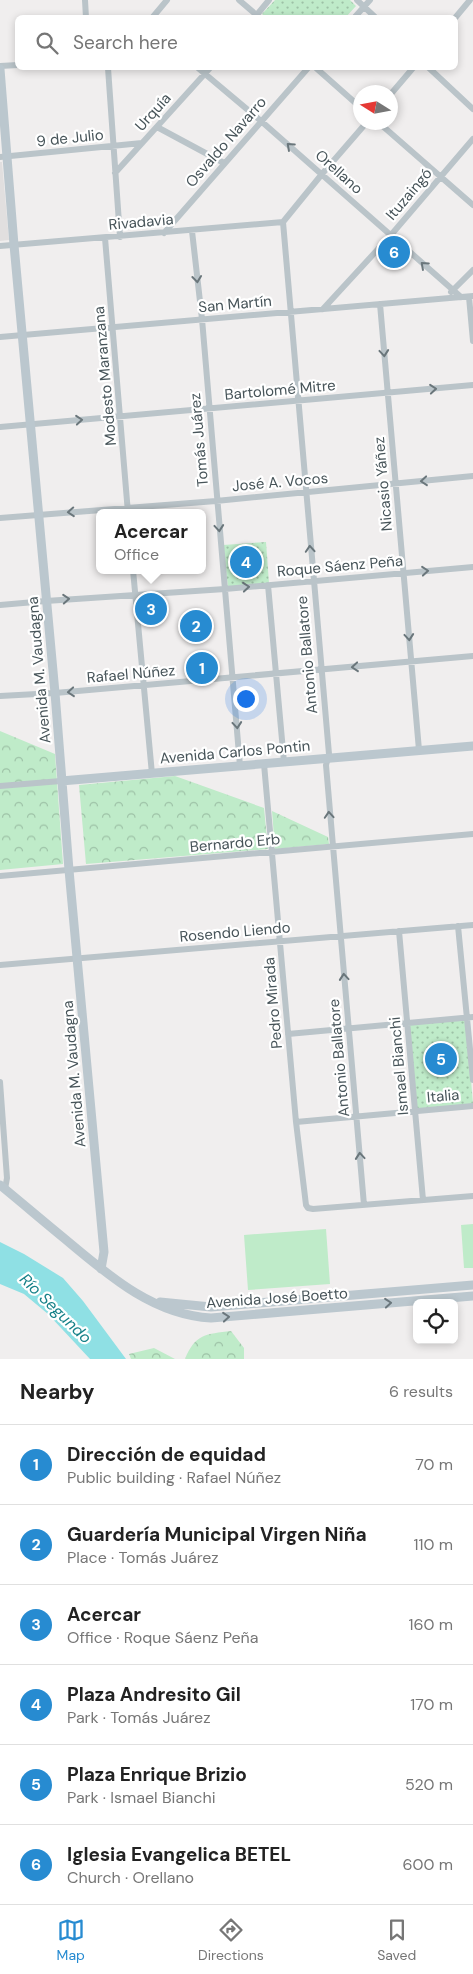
<!DOCTYPE html>
<html lang="en">
<head>
<meta charset="utf-8">
<style>
	:root { --surface:#fff; --page:#f6f6f6; --text:#222; --muted:#767676; --line:#e0e0e0; --accent:#278bd1 }
	body { margin:0; font-family:"DM Sans",sans-serif; background:var(--page); color:var(--text) }
	.controls { position:absolute; right:15px; bottom:15px; display:grid; overflow:hidden; border-radius:8px; box-shadow:0 2px 8px #0003 }
	.controls button { width:45px; height:45px; display:grid; place-items:center; padding:0; border:0; border-bottom:1px solid var(--line); background:var(--surface); color:var(--text); font:25px sans-serif }
	.compass { position:absolute; left:353px; top:85px; width:45px; height:45px; border-radius:50%; background:var(--surface); box-shadow:0 2px 8px #0003; rotate:281deg }
	.you { position:absolute; left:245px; top:698px; width:18px; height:18px; margin:-12px; border:4px solid #fff; border-radius:50%; background:#1a73e8; box-shadow:0 0 0 8px #1a73e833 }
	.badge { display:grid; place-items:center; width:32px; height:32px; border-radius:50%; background:var(--accent); color:#fff; font-size:16px; font-weight:700 }
	.pin { position:absolute; translate:-50% -50%; border:2px solid #fff; box-shadow:0 1px 5px #0006 }
	.popup { position:absolute; left:96px; top:509px; width:110px; height:65px; box-sizing:border-box; display:grid; place-content:center; border-radius:8px; background:var(--surface); filter:drop-shadow(0 1px 4px #0005); font-size:16px; white-space:nowrap; color:var(--muted) }
	.popup b { font-size:19px; color:var(--text) }
	.popup::after { content:''; position:absolute; left:50%; top:100%; margin-left:-10px; border:10px solid transparent; border-top-color:var(--surface) }
	.list { margin:0; padding:0; list-style:none }
	h2 { display:flex; justify-content:space-between; align-items:center; height:65px; margin:0; padding:0 20px; font-size:21px }
	h2 small { font-size:16px; font-weight:400; color:var(--muted) }
	.list li { display:grid; grid-template-columns:32px 1fr auto; gap:15px; align-items:center; box-sizing:border-box; height:80px; padding:0 20px; border-top:1px solid var(--line) }
	.list b { display:block; font-size:19px; white-space:nowrap }
	.list p { margin:0; font-size:16px; white-space:nowrap; color:var(--muted) }
	.list em { font-size:16px; font-style:normal; color:var(--muted) }
	.icon { flex:none; width:28px; height:28px; fill:none; stroke:currentColor; stroke-width:2; stroke-linecap:round; stroke-linejoin:round }
	.map { position:relative; flex:none; width:473px; height:1359px; overflow:hidden }
	.search { position:absolute; background:var(--surface); box-shadow:0 2px 8px #0003; left:15px; right:15px; top:15px; height:55px; display:flex; align-items:center; gap:12px; box-sizing:border-box; padding:0 18px; border-radius:8px; color:var(--muted); font-size:19px }
	.sheet { height:545px; background:var(--surface) }
	nav { display:flex; justify-content:space-around; align-items:center; box-sizing:border-box; height:70px; border-top:1px solid var(--line); background:var(--surface); font-size:14px; color:var(--muted) }
	nav a { display:grid; justify-items:center; gap:2px }
	nav .on { color:var(--accent) }
	.map>svg:first-child { display:block }
</style>
</head>
<body>
<div class="map">
<svg width="473" height="1359" viewBox="0 0 473 1359">
	<defs>
		<pattern id="forest-crowns" width="20" height="18" patternUnits="userSpaceOnUse" patternTransform="scale(1.25)"><rect width="20" height="18" fill="#bfebc9"/><path d="M2 6a3 3 0 1 1 6 0M12 15a3 3 0 1 1 6 0" fill="none" stroke="#9dc1a6"/></pattern>
		<pattern id="park-dots" width="8" height="8" patternUnits="userSpaceOnUse" patternTransform="scale(1.25)"><rect width="8" height="8" fill="#bfebc9"/><path d="M2 2h.1M6 6h.1" fill="none" stroke="#9dc1a6" stroke-width="1.8" stroke-linecap="round"/></pattern>
	</defs>
	<rect width="100%" height="100%" fill="#f0eeee"/>
	<path fill="#e1dfdf" d="M 0,162 L 2,162 L 9,240 L 0,241 Z"/>
	<path fill="url(#forest-crowns)" d="M 0,731 L 55,754 L 63,864 L 0,870 Z
		M 175,776 L 264,808 L 268,849 L 86,864 L 79,785 Z
		M 272,811 L 328,837 L 329,844 L 275,849 Z
		M 231,1331 L 244,1348 L 244,1359 L 185,1359 C 195,1334 206,1334 231,1331 Z
		M 154,1348 L 175,1359 L 131,1359 L 129,1354 Z"/>
	<path fill="url(#park-dots)" d="M 275,0 L 350,0 L 356,6 L 346,17 L 266,17 L 262,14 Z
		M 266,542 L 269,583 L 228,587 L 223,545 Z
		M 466,1019 L 473,1104 L 416,1109 L 409,1025 Z"/>
	<path fill="#bfebc9" d="M 473,1224 L 473,1268 L 464,1268 L 461,1225 Z
		M 326,1229 L 330,1284 L 248,1290 L 244,1235 Z"/>
	<path fill="#8fe0e4" d="M 0,1242 L 24,1254 L 63,1278 L 83,1301 L 126,1359 L 90,1359 L 48,1314 L 24,1294 L 0,1284 Z"/>
	<g fill="none" stroke-linecap="round" stroke-linejoin="round">
		<path stroke="#bac4c9" stroke-width="6" d="M 85,0 L 86,18
			M 239,0 L 260,18
			M 357,0 L 376,18
			M 255,17 L 269,0
			M 152,18 L 167,0
			M 354,18 L 370,0
			M 455,18 L 470,0
			M 0,66 L 18,65
			M 108,68 L 120,237
			M 198,68 L 261,121 L 461,297
			M 316,68 L 360,107
			M 429,68 L 473,109
			M 390,95 L 413,68
			M 378,122 L 473,205
			M 157,127 L 224,163
			M 0,157 L 142,143
			M 115,173 L 210,68
			M 283,222 L 329,754 L 326,765 L 364,1205
			M 283,222 L 322,174 L 367,122
			M 192,231 L 202,319 L 240,766
			M 164,233 L 308,68
			M 105,238 L 128,513
			M 0,246 L 283,222
			M 451,292 L 473,270
			M 469,297 L 473,341
			M 380,304 L 419,750
			M 323,309 L 391,235 L 473,139
			M 0,337 L 473,296
			M 0,427 L 473,385
			M 0,518 L 216,501 L 473,476
			M 133,570 L 152,774
			M 268,585 L 284,762
			M 0,605 L 46,601 L 225,589 L 473,567
			M 0,696 L 55,693 L 473,656
			M 264,764 L 296,1122 L 306,1205 L 308,1208 L 313,1209 L 473,1196
			M 0,786 L 61,781
			M 0,876 L 473,834
			M 458,926 L 473,1080
			M 399,931 L 423,1200
			M 0,965 L 473,925
			M 288,1034 L 473,1017
			M 0,1082 L 7,1178 L 5,1189
			M 296,1122 L 473,1106"/>
		<path stroke="#bbc7ce" stroke-width="9" d="M 0,69 L 14,245 L 55,693 L 69,870 L 104,1252 L 101,1269
			M 61,781 L 473,746
			M 0,1185 C 22,1203 43,1221 65,1239 C 108,1275 153,1315 211,1318 L 473,1296
			M 160,1302 L 211,1307 L 473,1285"/>
	</g>
	<defs><path id="oneway-chevron" d="M-2-3.5L2.5 0L-2 3.5" fill="none" stroke-width="1.6" stroke-linecap="round" stroke-linejoin="round" transform="scale(1.25)"/></defs>
	<g stroke="#6a767b">
		<use href="#oneway-chevron" transform="translate(290 146) rotate(-138)"/>
		<use href="#oneway-chevron" transform="translate(424 265) rotate(-138)"/>
		<use href="#oneway-chevron" transform="translate(197 279) rotate(84)"/>
		<use href="#oneway-chevron" transform="translate(384 353) rotate(85)"/>
		<use href="#oneway-chevron" transform="translate(433 389) rotate(-5)"/>
		<use href="#oneway-chevron" transform="translate(79 420) rotate(-5)"/>
		<use href="#oneway-chevron" transform="translate(424 481) rotate(175)"/>
		<use href="#oneway-chevron" transform="translate(71 512) rotate(176)"/>
		<use href="#oneway-chevron" transform="translate(219 528) rotate(85)"/>
		<use href="#oneway-chevron" transform="translate(310 549) rotate(-94)"/>
		<use href="#oneway-chevron" transform="translate(425 571) rotate(-5)"/>
		<use href="#oneway-chevron" transform="translate(246 587) rotate(-5)"/>
		<use href="#oneway-chevron" transform="translate(66 599) rotate(-4)"/>
		<use href="#oneway-chevron" transform="translate(409 637) rotate(85)"/>
		<use href="#oneway-chevron" transform="translate(355 667) rotate(175)"/>
		<use href="#oneway-chevron" transform="translate(71 692) rotate(175)"/>
		<use href="#oneway-chevron" transform="translate(237 725) rotate(85)"/>
		<use href="#oneway-chevron" transform="translate(329 815) rotate(-94)"/>
		<use href="#oneway-chevron" transform="translate(344 977) rotate(-95)"/>
		<use href="#oneway-chevron" transform="translate(360 1156) rotate(-95)"/>
	</g>
	<g stroke="#6a767c">
		<use href="#oneway-chevron" transform="translate(388 1303) rotate(-5)"/>
		<use href="#oneway-chevron" transform="translate(226 1317) rotate(-5)"/>
	</g>
	<g text-anchor="middle" stroke-width="4.5" stroke-linejoin="round" paint-order="stroke">
		<g font-size="15" fill="#475459" stroke="#fff">
			<text transform="translate(153 112) rotate(-48)" y="5">Urquía</text>
			<text transform="translate(70 138) rotate(-6)" y="5">9 de Julio</text>
			<text transform="translate(226 142) rotate(-49)" y="5">Osvaldo Navarro</text>
			<text transform="translate(339 172) rotate(42)" y="5">Orellano</text>
			<text transform="translate(409 194) rotate(-50)" y="5">Ituzaingó</text>
			<text transform="translate(141 222) rotate(-5)" y="5">Rivadavia</text>
			<text transform="translate(235 304) rotate(-5)" y="5">San Martín</text>
			<text transform="translate(105 376) rotate(-95)" y="5">Modesto Maranzana</text>
			<text transform="translate(280 390) rotate(-5)" y="5">Bartolomé Mitre</text>
			<text transform="translate(199 440) rotate(-95)" y="5">Tomás Juárez</text>
			<text transform="translate(280 482) rotate(-5)" y="5">José A. Vocos</text>
			<text transform="translate(383 484) rotate(-95)" y="5">Nicasio Yáñez</text>
			<text transform="translate(340 566) rotate(-5)" y="5">Roque Sáenz Peña</text>
			<text transform="translate(307 655) rotate(-95)" y="5">Antonio Ballatore</text>
			<text transform="translate(39 670) rotate(-95)" y="5">Avenida M. Vaudagna</text>
			<text transform="translate(131 674) rotate(-5)" y="5">Rafael Núñez</text>
			<text transform="translate(235 752) rotate(-5)" y="5">Avenida Carlos Pontin</text>
			<text transform="translate(235 843) rotate(-5)" y="5">Bernardo Erb</text>
			<text transform="translate(235 932) rotate(-5)" y="5">Rosendo Liendo</text>
			<text transform="translate(273 1003) rotate(-95)" y="5">Pedro Mirada</text>
			<text transform="translate(339 1058) rotate(-95)" y="5">Antonio Ballatore</text>
			<text transform="translate(399 1066) rotate(-95)" y="5">Ismael Bianchi</text>
			<text transform="translate(74 1074) rotate(-95)" y="5">Avenida M. Vaudagna</text>
			<text transform="translate(443 1096) rotate(-5)" y="5">Italia</text>
			<text transform="translate(277 1298) rotate(-4)" y="5">Avenida José Boetto</text>
		</g>
		<g font-size="16" font-style="italic" fill="#168188" stroke="#fff">
			<text transform="translate(56 1308) rotate(44)" y="6">Río Segundo</text>
		</g>
	</g>
</svg>
<div class="controls">
<button><svg class="icon" aria-label="locate" viewBox="0 0 24 24"><circle cx="12" cy="12" r="6"/><path d="M12 2v4M12 18v4M2 12h4M18 12h4"/></svg></button>
</div>
<svg class="compass" viewBox="-18 -18 36 36"><path d="M0-13l5 13h-10z" fill="#e53935"/><path d="M0 13l5-13h-10z" fill="#767676"/></svg>
<div class="you"></div>
<div class="pin badge" style="left:202px;top:668px">1</div>
<div class="pin badge" style="left:196px;top:626px">2</div>
<div class="pin badge" style="left:151px;top:609px">3</div>
<div class="popup"><b>Acercar</b>Office</div>
<div class="pin badge" style="left:246px;top:562px">4</div>
<div class="pin badge" style="left:441px;top:1059px">5</div>
<div class="pin badge" style="left:394px;top:252px">6</div>
<div class="search"><svg class="icon" aria-label="search" viewBox="0 0 24 24"><circle cx="10" cy="10" r="6"/><path d="M15 15l6 6"/></svg>Search here</div>
</div>
<section class="sheet">
<h2>Nearby<small>6 results</small></h2>
<ul class="list">
<li><span class="badge">1</span><div><b>Dirección de equidad</b><p>Public building · Rafael Núñez</p></div><em>70 m</em></li>
<li><span class="badge">2</span><div><b>Guardería Municipal Virgen Niña</b><p>Place · Tomás Juárez</p></div><em>110 m</em></li>
<li><span class="badge">3</span><div><b>Acercar</b><p>Office · Roque Sáenz Peña</p></div><em>160 m</em></li>
<li><span class="badge">4</span><div><b>Plaza Andresito Gil</b><p>Park · Tomás Juárez</p></div><em>170 m</em></li>
<li><span class="badge">5</span><div><b>Plaza Enrique Brizio</b><p>Park · Ismael Bianchi</p></div><em>520 m</em></li>
<li><span class="badge">6</span><div><b>Iglesia Evangelica BETEL</b><p>Church · Orellano</p></div><em>600 m</em></li>
</ul>
</section>
<nav>
<a class="on"><svg class="icon" aria-label="map" viewBox="0 0 24 24"><path d="M3 6l6-2 6 2 6-2v14l-6 2-6-2-6 2zM9 4v14M15 6v14"/></svg>Map</a>
<a><svg class="icon" aria-label="directions" viewBox="0 0 24 24"><path d="M12 3l9 9-9 9-9-9zM9 14v-3h6M13 9l2 2-2 2"/></svg>Directions</a>
<a><svg class="icon" aria-label="saved" viewBox="0 0 24 24"><path d="M7 4h10v16l-5-4-5 4z"/></svg>Saved</a>
</nav>
</body>
</html>
